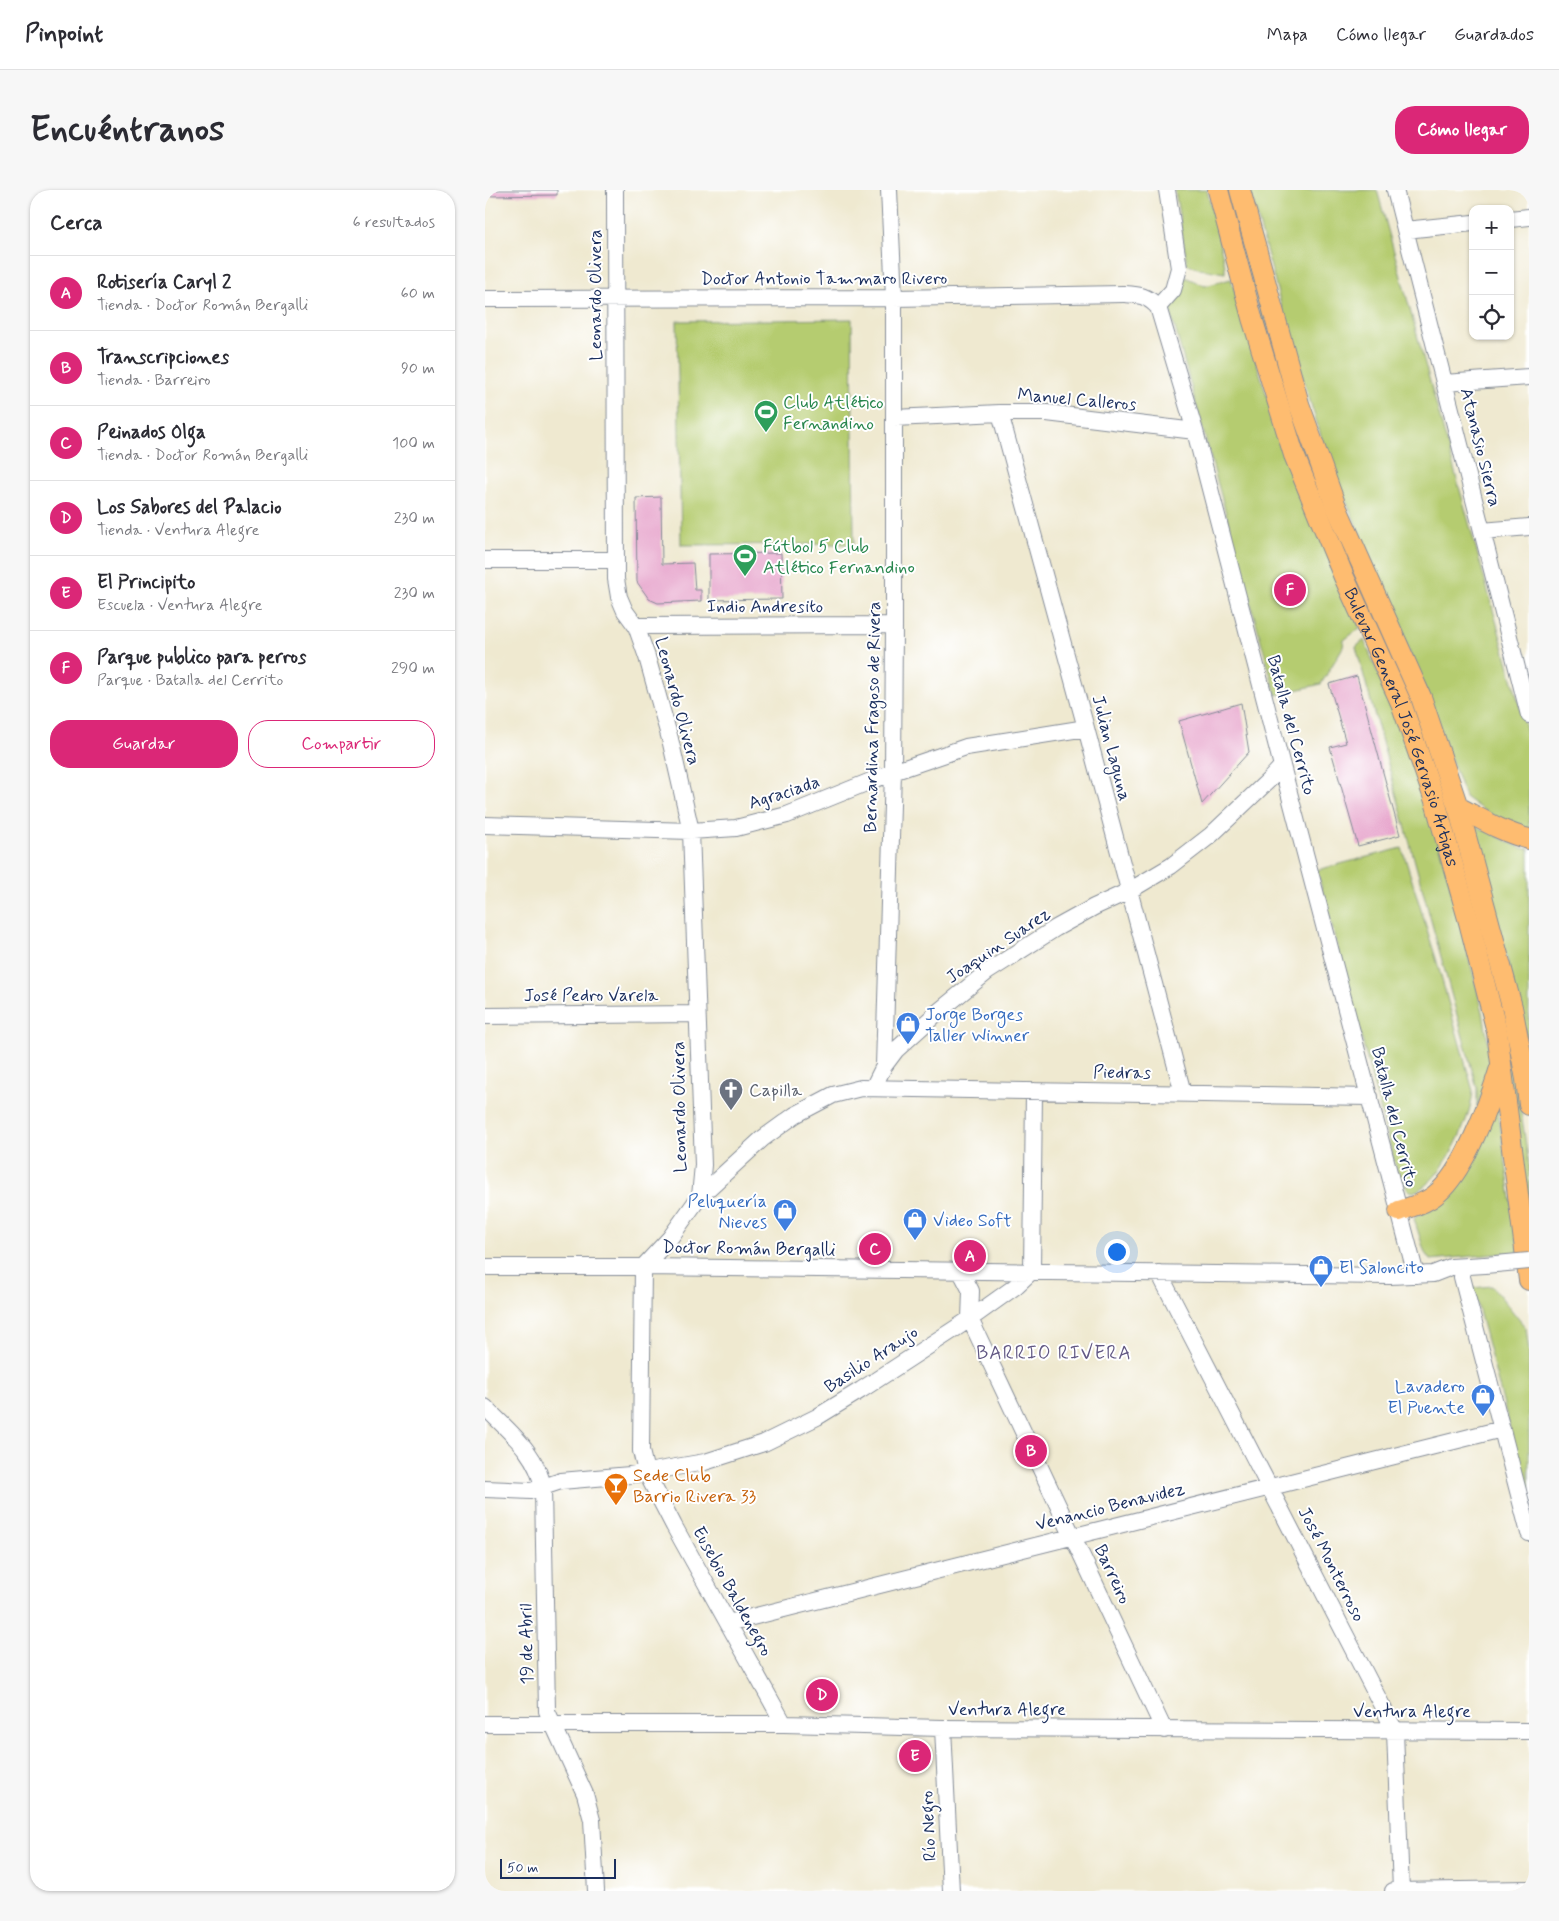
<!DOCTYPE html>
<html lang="es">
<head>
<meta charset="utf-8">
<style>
	:root { --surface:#fff; --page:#f7f7f7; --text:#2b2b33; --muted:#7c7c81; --line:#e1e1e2; --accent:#db2777 }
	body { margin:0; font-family:Mynerve,sans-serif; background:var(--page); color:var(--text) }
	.controls { position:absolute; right:15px; top:15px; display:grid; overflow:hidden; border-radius:10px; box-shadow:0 1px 4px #0004 }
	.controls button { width:45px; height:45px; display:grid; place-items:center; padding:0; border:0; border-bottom:1px solid var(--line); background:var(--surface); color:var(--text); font:25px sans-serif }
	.scale { position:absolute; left:15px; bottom:12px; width:116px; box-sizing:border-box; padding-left:5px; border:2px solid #1b2f5e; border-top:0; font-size:14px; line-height:18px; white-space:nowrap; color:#1b2f5e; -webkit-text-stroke:4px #fff; paint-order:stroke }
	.you { position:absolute; left:631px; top:1061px; width:18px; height:18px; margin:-12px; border:4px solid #fff; border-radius:50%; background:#1a73e8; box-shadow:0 0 0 8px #1a73e833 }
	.badge { display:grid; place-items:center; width:32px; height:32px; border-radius:50%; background:var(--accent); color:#fff; font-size:16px; font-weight:700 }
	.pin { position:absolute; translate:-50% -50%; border:2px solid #fff; box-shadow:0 1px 5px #0006 }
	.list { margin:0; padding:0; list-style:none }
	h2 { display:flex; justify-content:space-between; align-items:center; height:65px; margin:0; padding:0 20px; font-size:21px }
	h2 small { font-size:16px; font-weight:400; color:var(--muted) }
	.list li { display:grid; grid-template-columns:32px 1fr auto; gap:15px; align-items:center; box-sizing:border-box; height:75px; padding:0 20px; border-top:1px solid var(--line) }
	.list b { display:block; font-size:19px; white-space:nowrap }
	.list p { margin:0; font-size:16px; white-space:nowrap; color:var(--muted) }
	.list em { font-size:16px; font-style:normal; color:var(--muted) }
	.actions { display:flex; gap:10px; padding:15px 20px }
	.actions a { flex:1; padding:11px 0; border:1px solid var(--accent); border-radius:20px; text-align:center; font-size:18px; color:var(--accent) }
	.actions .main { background:var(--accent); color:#fff }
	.icon { flex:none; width:28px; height:28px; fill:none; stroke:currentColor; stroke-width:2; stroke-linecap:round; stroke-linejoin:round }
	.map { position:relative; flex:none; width:1044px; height:1701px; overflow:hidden; border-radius:20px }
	header { display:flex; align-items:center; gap:30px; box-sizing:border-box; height:70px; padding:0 25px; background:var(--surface); border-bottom:1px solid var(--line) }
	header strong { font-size:24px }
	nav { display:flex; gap:28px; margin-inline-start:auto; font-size:18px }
	.intro { display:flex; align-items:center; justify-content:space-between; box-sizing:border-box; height:120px; padding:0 30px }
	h1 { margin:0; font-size:35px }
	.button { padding:12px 22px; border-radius:20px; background:var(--accent); color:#fff; font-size:18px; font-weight:700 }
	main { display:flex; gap:30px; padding:0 30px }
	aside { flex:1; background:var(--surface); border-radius:20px; box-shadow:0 1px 4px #0004 }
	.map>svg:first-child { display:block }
</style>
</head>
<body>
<header>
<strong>Pinpoint</strong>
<nav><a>Mapa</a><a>Cómo llegar</a><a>Guardados</a></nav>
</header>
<div class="intro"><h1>Encuéntranos</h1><a class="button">Cómo llegar</a></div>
<main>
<aside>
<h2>Cerca<small>6 resultados</small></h2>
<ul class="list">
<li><span class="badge">A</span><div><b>Rotisería Caryl 2</b><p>Tienda · Doctor Román Bergalli</p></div><em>60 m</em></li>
<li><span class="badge">B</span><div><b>Transcripciones</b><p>Tienda · Barreiro</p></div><em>90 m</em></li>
<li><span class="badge">C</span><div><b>Peinados Olga</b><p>Tienda · Doctor Román Bergalli</p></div><em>100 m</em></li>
<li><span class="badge">D</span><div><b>Los Sabores del Palacio</b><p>Tienda · Ventura Alegre</p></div><em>230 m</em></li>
<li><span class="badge">E</span><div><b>El Principito</b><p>Escuela · Ventura Alegre</p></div><em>230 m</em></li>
<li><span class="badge">F</span><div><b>Parque publico para perros</b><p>Parque · Batalla del Cerrito</p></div><em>290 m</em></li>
</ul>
<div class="actions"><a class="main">Guardar</a><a>Compartir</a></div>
</aside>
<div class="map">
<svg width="1044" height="1701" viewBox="0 0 1044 1701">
	<rect width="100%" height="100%" fill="#fff"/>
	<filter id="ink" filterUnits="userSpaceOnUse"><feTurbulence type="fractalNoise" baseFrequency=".02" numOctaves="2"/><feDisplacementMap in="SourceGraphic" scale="10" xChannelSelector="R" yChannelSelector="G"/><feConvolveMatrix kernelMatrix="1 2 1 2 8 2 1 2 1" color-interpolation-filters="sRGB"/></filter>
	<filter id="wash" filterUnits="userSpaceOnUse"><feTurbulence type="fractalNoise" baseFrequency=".0096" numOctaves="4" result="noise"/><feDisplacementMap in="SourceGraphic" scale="20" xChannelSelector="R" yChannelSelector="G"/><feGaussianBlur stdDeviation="1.12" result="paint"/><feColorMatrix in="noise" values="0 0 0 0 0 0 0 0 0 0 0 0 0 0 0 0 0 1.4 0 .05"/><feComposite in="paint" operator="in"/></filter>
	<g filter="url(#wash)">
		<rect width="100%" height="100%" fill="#efe9d0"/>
		<path fill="#b5cc70" stroke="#687e67" d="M 690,0 L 722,0 L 740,76 L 740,83 L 715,79 L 702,74 Z
			M 741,0 L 744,0 L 794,181 L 821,260 L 911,470 L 952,575 L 1013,793 L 1030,882 L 1044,975 L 1044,1029 L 1030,920 L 890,436 L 815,260 Z
			M 765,0 L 892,0 L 1044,550 L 1044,642 L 998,620 L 980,607 L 942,504 L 842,265 L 804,144 Z
			M 700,87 L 720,96 L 746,89 L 795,249 L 875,438 L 859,450 L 858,457 L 836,494 L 791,505 L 685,120 Z
			M 367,129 L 369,354 L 196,355 L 192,131 Z
			M 879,450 L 908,519 L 941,614 L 957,665 L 998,822 L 1006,871 L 1004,885 L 992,917 L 992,898 L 871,457 Z
			M 988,635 L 1036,658 L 1044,659 L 1044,856 Z
			M 917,658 L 952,772 L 988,901 C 986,929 957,994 928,1002 L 923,1000 L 917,987 L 913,986 L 832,680 Z
			M 1012,914 L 1034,1062 L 945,1070 L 940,1063 L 929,1029 L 933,1025 L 947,1019 L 961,1008 L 972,996 Z
			M 1007,1096 L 1041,1138 L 1044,1162 L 1044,1310 L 988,1098 Z"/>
		<g id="blocks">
			<path fill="#e7a5cc" d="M 3,0 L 72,0 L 72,5 L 3,6 Z
				M 176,307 L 177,374 L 208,373 L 210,400 L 216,400 L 216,411 L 173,413 L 164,409 L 152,392 L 151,308 Z
				M 296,363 L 297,409 L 224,410 L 224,364 Z
				M 872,486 L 915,645 L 873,656 L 845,557 L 861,553 L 844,494 Z
				M 756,513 L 764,562 L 717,614 L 694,531 Z"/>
		</g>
	</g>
	<g filter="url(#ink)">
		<use href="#blocks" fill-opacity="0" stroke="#858c97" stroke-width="1"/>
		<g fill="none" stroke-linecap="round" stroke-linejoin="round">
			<defs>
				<path id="minor" d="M 130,0 L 131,389 L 134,407 L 140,421 L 151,436 L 162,467 L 185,549 L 206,641 L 218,975 L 215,1006
					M 910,0 L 1044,525
					M 1025,29 L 1044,27
					M 920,40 L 988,33
					M 0,109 L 409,108 L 638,104 C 655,105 661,105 673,117 L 710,241 L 797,576 L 931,1085
					M 673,117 L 688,100 L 694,78 L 682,0
					M 959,193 L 1044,187
					M 515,223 L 601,538 L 698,903
					M 409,228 L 515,223 L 562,223 L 710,241
					M 997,341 L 1044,337
					M 0,370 L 131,370
					M 151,436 L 409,435
					M 0,635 L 206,641 L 251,638 L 302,625 L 408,582 L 481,557 L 601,538
					M 0,826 L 212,824
					M 399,876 L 408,582 L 409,435 L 409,108 L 404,0
					M 388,898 L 399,876 L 411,860 L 453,822 L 502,782 L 571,738 L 609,717 L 644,701 L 686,676 L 726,645 L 785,589 L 797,576
					M 0,1077 L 158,1077 L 905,1086 L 948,1084 L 966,1077 L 1000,1075
					M 475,1080 L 486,1101 L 485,1129 L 679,1540
					M 674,1083 L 910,1541 L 916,1701
					M 977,1087 L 1044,1343
					M 0,1217 C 24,1242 52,1262 58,1298 L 62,1521 L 100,1604 L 107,1630 L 111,1701
					M 0,1299 L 46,1301 L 76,1291 L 145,1285 L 220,1272 L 279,1253 L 332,1227 L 376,1200 L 485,1129 L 531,1096 L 547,1081 L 549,901
					M 243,1433 L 1017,1239
					M 0,1534 L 299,1534 L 458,1538 L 1044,1541
					M 299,1534 L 189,1336 L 161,1282 L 156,1261 L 158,1077 L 185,1048 L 215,1006 L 277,949 L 310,925 L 348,905 L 376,898 L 885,907
					M 458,1538 L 466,1701
					M 908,1701 L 1044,1699"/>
				<g id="major">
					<path id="s1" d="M 733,0 L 767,128 L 809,265 L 859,387 L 916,513 L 950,611 L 984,732 L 1012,842 L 1044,1090"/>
					<path d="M 755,0 L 814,214 L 850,314 L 936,507 L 973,617 L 1027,817 L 1041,889 L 1044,915"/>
					<path d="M 973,617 C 996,629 1019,643 1044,649"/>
					<path d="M 914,1021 C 925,1017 939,1014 949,1006 C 979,984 1004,913 1015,878"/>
				</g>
			</defs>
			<use href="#minor" stroke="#858c97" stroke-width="18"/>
			<use href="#major" stroke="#858c97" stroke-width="22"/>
			<use href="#minor" stroke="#fff" stroke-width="16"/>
			<use href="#major" stroke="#febc70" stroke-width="20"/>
			<defs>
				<path id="minor-bridge" d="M 1000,1075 L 1044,1071"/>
			</defs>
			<use href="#minor-bridge" stroke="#858c97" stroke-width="18" stroke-linecap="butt"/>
			<use href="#minor-bridge" stroke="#fff" stroke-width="16"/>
		</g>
	</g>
	<defs>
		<symbol id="stadium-pin" viewBox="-11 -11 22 30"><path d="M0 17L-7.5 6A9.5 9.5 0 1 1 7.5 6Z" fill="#2e9e5b" stroke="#fff"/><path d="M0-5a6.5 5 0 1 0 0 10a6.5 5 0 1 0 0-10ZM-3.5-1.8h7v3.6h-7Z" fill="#fff"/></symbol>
		<symbol id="shop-pin" viewBox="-11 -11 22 30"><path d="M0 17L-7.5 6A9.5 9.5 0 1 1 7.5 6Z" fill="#3f7fe0" stroke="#fff"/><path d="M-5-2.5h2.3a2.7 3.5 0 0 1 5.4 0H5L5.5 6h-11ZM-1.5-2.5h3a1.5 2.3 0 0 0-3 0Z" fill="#fff"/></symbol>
		<symbol id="church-pin" viewBox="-11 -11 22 30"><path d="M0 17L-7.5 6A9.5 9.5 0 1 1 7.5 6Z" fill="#6b7280" stroke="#fff"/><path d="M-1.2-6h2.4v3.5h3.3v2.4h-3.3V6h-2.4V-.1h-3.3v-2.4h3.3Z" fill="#fff"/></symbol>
		<symbol id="bar-pin" viewBox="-11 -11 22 30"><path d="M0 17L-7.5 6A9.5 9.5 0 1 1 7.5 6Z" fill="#e8710a" stroke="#fff"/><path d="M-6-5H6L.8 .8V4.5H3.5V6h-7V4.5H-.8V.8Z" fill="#fff"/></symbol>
	</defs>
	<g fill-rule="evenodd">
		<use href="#stadium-pin" x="267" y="208" width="28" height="38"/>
		<use href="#stadium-pin" x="246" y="352" width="28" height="38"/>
		<use href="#shop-pin" x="409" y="820" width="28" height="38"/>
		<use href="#church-pin" x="232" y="886" width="28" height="38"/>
		<use href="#shop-pin" x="286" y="1007" width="28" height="38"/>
		<use href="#shop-pin" x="416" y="1016" width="28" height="38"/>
		<use href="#shop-pin" x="822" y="1063" width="28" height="38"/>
		<use href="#shop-pin" x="984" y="1192" width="28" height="38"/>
		<use href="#bar-pin" x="117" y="1281" width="28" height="38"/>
	</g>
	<g text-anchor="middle" stroke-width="4" stroke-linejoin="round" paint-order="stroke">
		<g font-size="18" fill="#1b2f5e" stroke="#fff">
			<text x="339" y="94">Doctor Antonio Tammaro Rivero</text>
			<text transform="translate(110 105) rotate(-90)" y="6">Leonardo Olivera</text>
			<text transform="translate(592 209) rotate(5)" y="6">Manuel Calleros</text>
			<text transform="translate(996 257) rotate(76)" y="6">Atanasio Sierra</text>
			<text x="280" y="422">Indio Andresito</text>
			<text transform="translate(193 511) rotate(75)" y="6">Leonardo Olivera</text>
			<text transform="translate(387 527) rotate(-89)" y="6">Bernardina Fragoso de Rivera</text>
			<text transform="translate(807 535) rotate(75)" y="6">Batalla del Cerrito</text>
			<text dy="6" stroke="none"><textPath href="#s1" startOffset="569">Bulevar General José Gervasio Artigas</textPath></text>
			<text transform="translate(627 558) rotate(75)" y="6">Julian Laguna</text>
			<text transform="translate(299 602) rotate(-18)" y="6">Agraciada</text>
			<text transform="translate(513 755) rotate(-34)" y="6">Joaquin Suarez</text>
			<text x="106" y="811">José Pedro Varela</text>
			<text transform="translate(637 882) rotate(1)" y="6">Piedras</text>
			<text transform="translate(194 917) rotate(-91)" y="6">Leonardo Olivera</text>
			<text transform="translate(910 927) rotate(76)" y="6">Batalla del Cerrito</text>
			<text transform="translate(264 1058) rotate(1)" y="6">Doctor Román Bergalli</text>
			<text transform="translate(386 1169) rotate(-33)" y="6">Basilio Araujo</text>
			<text transform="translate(625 1316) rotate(-14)" y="6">Venancio Benavidez</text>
			<text transform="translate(847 1374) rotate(63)" y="6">José Monterroso</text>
			<text transform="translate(628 1384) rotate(65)" y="6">Barreiro</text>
			<text transform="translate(248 1401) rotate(61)" y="6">Eusebio Baldenegro</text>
			<text transform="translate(41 1454) rotate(-91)" y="6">19 de Abril</text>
			<text x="522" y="1525">Ventura Alegre</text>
			<text x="927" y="1527">Ventura Alegre</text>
			<text transform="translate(443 1636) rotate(-93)" y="6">Río Negro</text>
		</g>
		<g font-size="18" fill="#27864d" stroke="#fff" text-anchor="start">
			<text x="298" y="218">Club Atlético<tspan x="298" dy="21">Fernandino</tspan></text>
			<text x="278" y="362">Fútbol 5 Club<tspan x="278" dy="21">Atlético Fernandino</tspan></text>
		</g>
		<g font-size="18" fill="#366cbe" stroke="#fff" text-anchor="start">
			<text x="440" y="830">Jorge Borges<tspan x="440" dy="21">Taller Winner</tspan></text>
			<text x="282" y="1017" text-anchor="end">Peluquería<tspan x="282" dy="21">Nieves</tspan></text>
			<text x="448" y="1036">Video Soft</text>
			<text x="854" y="1083">El Saloncito</text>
			<text x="980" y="1202" text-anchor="end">Lavadero<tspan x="980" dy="21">El Puente</tspan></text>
		</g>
		<g font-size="18" fill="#5b616d" stroke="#fff" text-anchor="start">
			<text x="264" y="906">Capilla</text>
		</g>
		<g font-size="18" fill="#c56008" stroke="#fff" text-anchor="start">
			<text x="148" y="1291">Sede Club<tspan x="148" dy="21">Barrio Rivera 33</tspan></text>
		</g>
		<g font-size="19" letter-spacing="1" fill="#625884" stroke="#fff">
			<text x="569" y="1169">BARRIO RIVERA</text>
		</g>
	</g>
</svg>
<div class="controls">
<button>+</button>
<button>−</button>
<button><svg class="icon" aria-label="locate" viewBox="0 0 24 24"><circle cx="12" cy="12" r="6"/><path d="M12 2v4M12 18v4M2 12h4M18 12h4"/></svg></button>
</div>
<div class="scale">50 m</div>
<div class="you"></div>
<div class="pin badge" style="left:485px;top:1066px">A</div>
<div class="pin badge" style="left:546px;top:1261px">B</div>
<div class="pin badge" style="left:390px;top:1059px">C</div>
<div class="pin badge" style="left:337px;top:1505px">D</div>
<div class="pin badge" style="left:430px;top:1566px">E</div>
<div class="pin badge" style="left:805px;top:400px">F</div>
</div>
</main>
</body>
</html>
